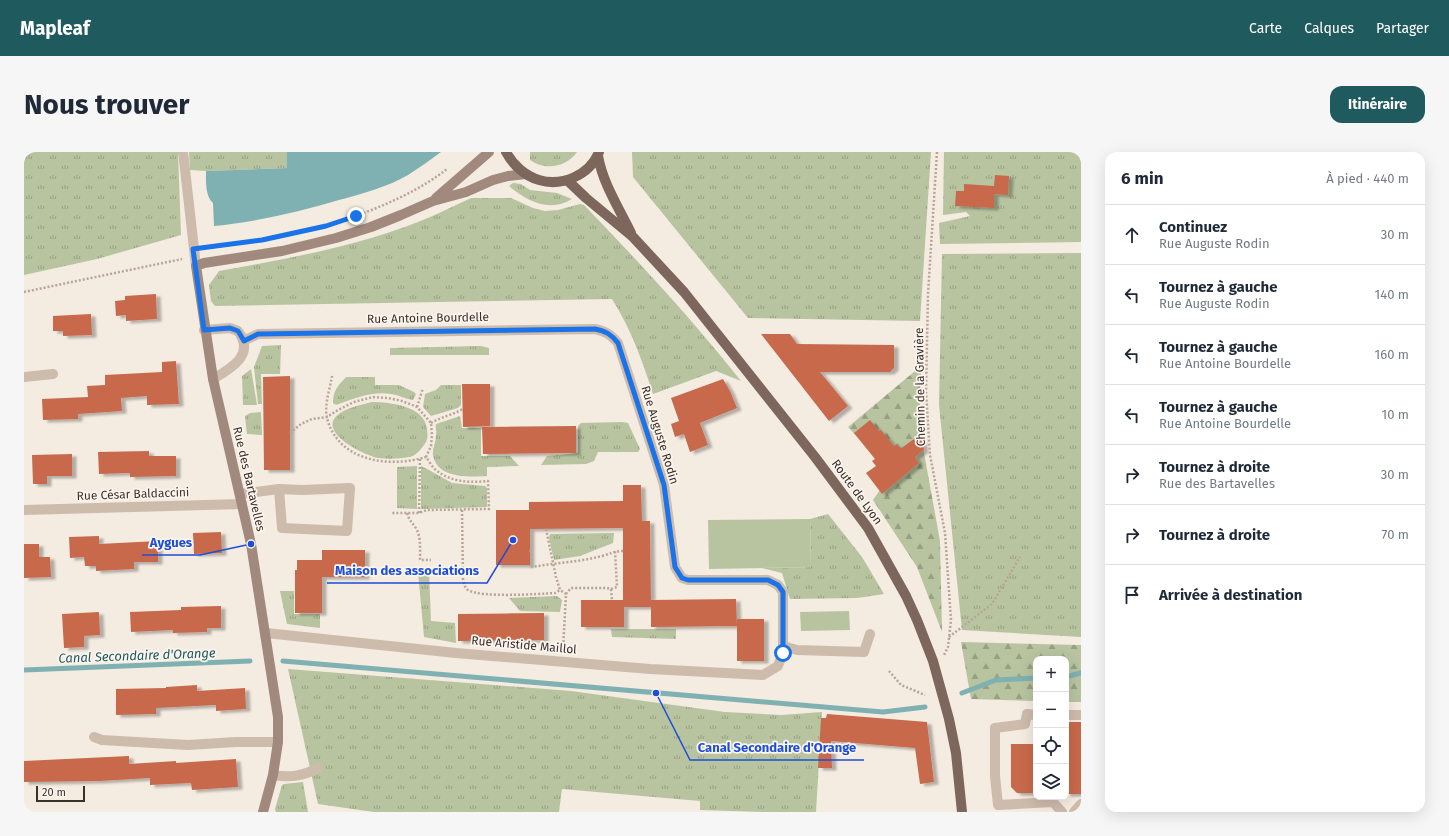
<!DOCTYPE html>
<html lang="fr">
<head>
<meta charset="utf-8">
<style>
	:root { --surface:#fff; --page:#f6f6f7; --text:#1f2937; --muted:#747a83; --line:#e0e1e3; --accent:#1f5a5e }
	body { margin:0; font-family:"Fira Sans",sans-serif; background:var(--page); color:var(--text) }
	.controls { position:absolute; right:12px; bottom:12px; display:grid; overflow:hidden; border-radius:8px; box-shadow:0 4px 16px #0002 }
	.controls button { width:36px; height:36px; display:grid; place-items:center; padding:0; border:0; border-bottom:1px solid var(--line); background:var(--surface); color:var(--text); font:20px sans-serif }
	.scale { position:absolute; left:12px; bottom:10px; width:49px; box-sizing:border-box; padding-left:4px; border:2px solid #3b302b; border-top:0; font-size:11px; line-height:14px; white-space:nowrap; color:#3b302b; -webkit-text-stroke:3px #fbf5ee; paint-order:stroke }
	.stop { position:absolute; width:12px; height:12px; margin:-9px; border:3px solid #1a73e8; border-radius:50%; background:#fff }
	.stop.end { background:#1a73e8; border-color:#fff; box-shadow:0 1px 4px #0008 }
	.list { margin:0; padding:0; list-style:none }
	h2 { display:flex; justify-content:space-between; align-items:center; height:52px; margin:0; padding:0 16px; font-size:17px }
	h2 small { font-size:13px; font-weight:400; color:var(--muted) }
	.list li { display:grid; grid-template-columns:26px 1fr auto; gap:12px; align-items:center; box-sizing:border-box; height:60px; padding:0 16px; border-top:1px solid var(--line) }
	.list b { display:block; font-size:15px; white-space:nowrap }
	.list p { margin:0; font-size:13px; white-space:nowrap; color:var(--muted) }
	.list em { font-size:13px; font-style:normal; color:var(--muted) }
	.icon { flex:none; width:22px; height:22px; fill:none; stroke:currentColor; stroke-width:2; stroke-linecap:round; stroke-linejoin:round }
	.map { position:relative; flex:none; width:1057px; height:660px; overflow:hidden; border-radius:12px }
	header { display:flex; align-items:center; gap:24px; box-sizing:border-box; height:56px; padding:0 20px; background:var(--accent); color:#fff }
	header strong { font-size:19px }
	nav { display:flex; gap:22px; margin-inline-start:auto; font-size:14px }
	.intro { display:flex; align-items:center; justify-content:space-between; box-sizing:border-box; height:96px; padding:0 24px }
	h1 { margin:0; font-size:28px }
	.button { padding:10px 18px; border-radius:12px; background:var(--accent); color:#fff; font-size:14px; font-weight:700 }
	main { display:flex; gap:24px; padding:0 24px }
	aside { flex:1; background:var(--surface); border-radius:12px; box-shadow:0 4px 16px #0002 }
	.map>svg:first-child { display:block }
</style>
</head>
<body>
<header>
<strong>Mapleaf</strong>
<nav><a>Carte</a><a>Calques</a><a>Partager</a></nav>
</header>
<div class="intro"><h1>Nous trouver</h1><a class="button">Itinéraire</a></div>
<main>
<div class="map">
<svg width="1057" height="660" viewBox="0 0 1057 660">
	<defs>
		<pattern id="grass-tufts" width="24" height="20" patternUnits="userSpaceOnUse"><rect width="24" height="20" fill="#b8c4a0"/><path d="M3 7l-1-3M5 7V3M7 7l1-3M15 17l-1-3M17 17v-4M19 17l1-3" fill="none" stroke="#97a083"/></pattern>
		<pattern id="forest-firs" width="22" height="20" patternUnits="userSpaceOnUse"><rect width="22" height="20" fill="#b8c4a0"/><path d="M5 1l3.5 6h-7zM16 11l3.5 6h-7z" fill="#97a083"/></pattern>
		<filter id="shadow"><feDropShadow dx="4.5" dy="2.5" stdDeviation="1" flood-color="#0004"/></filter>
	</defs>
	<rect width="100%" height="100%" fill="#f4ebe1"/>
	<path fill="url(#grass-tufts)" d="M 0,0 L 154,0 L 157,83 L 73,107 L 0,123 Z
		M 165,0 L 263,0 L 263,16 L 182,19 L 166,18 Z
		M 506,0 L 553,0 C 543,15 521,19 506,8 Z
		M 608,0 L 907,0 L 896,169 L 724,166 L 609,25 Z
		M 920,0 L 1057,0 L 1057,90 L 916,92 L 915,71 L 946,64 L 942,60 L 919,63 Z
		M 489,31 L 497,32 L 506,38 L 533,41 L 548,47 C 526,61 502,49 485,34 Z
		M 447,46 L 487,46 L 509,56 L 521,59 L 534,58 L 556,52 L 560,53 C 615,110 668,167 717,229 L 692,219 L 629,242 C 618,208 607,177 588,147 L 191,154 L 187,149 L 185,133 L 195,119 C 262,107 330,95 394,70 C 412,63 429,54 447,46 Z
		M 1057,101 L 1057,485 L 938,478 L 915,253 L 918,102 Z
		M 257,193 L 256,222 L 237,222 L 238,252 L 234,252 L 230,215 L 238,194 Z
		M 457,194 L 465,196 L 465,203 L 366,203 L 366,196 Z
		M 227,217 L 233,253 L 219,253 L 218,224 Z
		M 322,225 L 351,225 L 351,233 L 375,233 L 390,240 L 392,242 L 389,248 C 381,247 375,243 367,242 C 348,239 329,247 312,253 L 309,251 C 309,238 314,234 322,225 Z
		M 417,233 L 437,233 L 437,253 L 434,256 L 407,264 L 399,255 L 401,242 L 412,238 Z
		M 348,250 C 366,250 401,254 403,277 C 404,284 404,289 399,294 C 396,299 391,304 385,305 C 375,307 364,307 354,306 C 339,303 290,279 316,261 C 325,255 337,253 348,250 Z
		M 237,260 L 238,283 L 223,282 L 221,264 L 226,261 Z
		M 436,264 L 438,276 L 457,276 L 457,304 L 486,304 L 495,314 L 463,315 L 463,324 C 446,325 413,327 409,303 C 408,297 412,290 412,284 C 413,280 411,276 412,272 Z
		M 598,270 L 604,271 L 616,297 L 614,300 L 574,300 L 570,309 L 562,312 L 517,313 L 523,304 L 554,301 L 554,274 L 557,271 Z
		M 393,314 L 393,357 L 373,356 L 373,315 Z
		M 397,314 L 405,318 L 428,331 L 461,334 L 463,336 L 463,355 L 397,357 Z
		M 804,362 L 838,405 L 860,442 L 833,446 L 766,447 L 758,421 L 738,416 L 787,415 L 786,367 Z
		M 590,381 L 589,391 L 556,404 L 530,408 L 525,386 L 526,382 Z
		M 405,419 L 407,469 L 431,471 L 432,491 L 400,485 L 394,420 Z
		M 256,439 L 270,439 L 270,462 L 296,462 L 296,476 L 263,472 Z
		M 533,444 L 538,448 L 536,460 L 496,459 L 485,446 Z
		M 587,477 L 652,477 L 652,487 L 588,485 Z
		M 264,517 L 547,539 L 701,560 L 757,563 L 798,560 L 792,660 L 739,660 L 676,658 L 676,649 L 538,637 L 535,660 L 350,660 L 294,652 Z
		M 279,630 L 284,660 L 252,660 L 251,657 L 258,633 L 260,632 Z"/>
	<path fill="url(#forest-firs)" d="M 897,214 L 895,273 L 916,389 L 918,480 L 893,415 L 849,348 L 867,322 L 824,275 Z
		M 937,490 L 1057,493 L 1057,550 L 1042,550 L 1042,507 L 1012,507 L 1012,549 L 947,547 Z"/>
	<path fill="#b8c4a0" d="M 786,367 L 787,415 L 685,417 L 684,368 Z
		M 825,459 L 826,478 L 777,479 L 776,460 Z"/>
	<path fill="#7fb0b2" d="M 263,0 L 417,0 C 406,8 395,16 384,23 C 363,35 338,42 315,48 C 274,60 232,70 190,74 L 189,51 C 181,44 182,29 182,19 L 263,16 Z"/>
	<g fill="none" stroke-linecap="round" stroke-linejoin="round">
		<path stroke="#7fb0b2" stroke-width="5" d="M 259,509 L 859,560 L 901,555
			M 0,518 L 226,509
			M 1042,525 L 1057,521
			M 938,541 L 972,528 L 1012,526"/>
	</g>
	<path fill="#c8694b" filter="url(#shadow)" d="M 971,23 L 985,24 L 984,43 L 970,42 L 970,56 L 931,54 L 932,39 L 940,39 L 940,32 L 970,34 Z
		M 132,142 L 133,167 L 102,169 L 102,163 L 92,164 L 91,149 L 101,148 L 101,144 Z
		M 67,162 L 68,183 L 39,184 L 39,179 L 29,179 L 29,164 Z
		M 737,182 L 766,182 L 773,192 L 870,193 L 870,216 L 866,220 L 796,220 L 824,254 L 805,269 Z
		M 152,209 L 155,252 L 123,253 L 123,244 L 97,246 L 98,259 L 54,262 L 54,267 L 19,268 L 18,247 L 64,245 L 63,234 L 81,233 L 81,223 L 138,220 L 138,210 Z
		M 266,224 L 266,318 L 240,318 L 239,225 Z
		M 699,227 L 706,239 L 713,256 L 676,271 L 684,293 L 666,300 L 660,282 L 651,285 L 647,272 L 655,269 L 647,246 Z
		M 438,232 L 466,232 L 466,274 L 439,275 Z
		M 846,268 L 855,279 L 857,278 L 870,294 L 873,292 L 876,297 L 897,282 L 900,298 L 891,305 L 895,311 L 858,342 L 842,321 L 852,314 L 848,309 L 851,307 L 830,281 Z
		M 552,274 L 552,301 L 459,302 L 458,275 Z
		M 125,299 L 125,304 L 152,304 L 152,324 L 106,325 L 106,321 L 75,322 L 74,300 Z
		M 48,302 L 48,324 L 23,324 L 23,332 L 9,332 L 8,303 Z
		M 599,333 L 617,333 L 618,369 L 626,369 L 627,455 L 600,455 L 600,475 L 557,475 L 557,448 L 599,448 L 599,376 L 506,377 L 506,413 L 472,413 L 472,358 L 505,358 L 505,350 L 599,349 Z
		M 197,380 L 198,401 L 170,402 L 169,381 Z
		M 75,384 L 75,392 L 134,389 L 134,410 L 110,410 L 110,417 L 72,419 L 72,414 L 61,414 L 60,405 L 46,406 L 45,385 Z
		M 0,392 L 15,392 L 15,405 L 26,405 L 27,425 L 0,426 Z
		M 298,398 L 341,398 L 341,425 L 298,425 L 298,461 L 271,461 L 271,418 L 273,418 L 273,408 L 298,408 Z
		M 712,447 L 713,474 L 627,475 L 627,448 Z
		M 197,454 L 197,476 L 183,476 L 183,480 L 149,481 L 149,478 L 107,480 L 106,460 L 157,458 L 157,455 Z
		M 75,460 L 76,483 L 60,484 L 60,495 L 40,496 L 38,462 Z
		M 520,461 L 520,488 L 434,489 L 434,462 Z
		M 713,467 L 740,467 L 740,509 L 713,509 Z
		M 173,533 L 173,539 L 221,536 L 222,557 L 192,559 L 192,553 L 132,556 L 132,562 L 92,563 L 92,537 L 142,536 L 142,535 Z
		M 803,562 L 903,570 L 910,630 L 896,632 L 891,596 L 807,589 L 808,616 L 794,616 L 797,566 L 802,566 Z
		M 1042,570 L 1057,570 L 1057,642 L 1042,642 Z
		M 987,592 L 1012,592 L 1012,641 L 993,641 L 987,635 Z
		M 105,604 L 105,612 L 152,609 L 152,611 L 212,607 L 214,635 L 168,638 L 167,631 L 126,633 L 126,626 L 75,629 L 0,630 L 0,609 Z"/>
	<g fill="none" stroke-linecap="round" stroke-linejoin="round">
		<path stroke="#b9a596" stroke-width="2.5" stroke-dasharray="2 2" stroke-linecap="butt" d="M 913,0 L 904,142 L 902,240 L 906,303 L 921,381 L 927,468 L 924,495 L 920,503
			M 332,64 C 364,52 396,38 423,17
			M 249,86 L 267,82
			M 181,95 L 220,90
			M 0,140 L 158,107
			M 308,224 C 306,237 300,253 303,266 C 314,310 366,316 402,305 C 405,309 408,315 412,318 C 426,330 446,331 464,329 L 465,357 L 403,358 L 395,361 L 368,361
			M 393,255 L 399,236
			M 407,271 C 417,265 428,263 439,257
			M 266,281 L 277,272 L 288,267 L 303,265 L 314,258 L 330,250 L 349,245 L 364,246 L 378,249 L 393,255 L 407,271 L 408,283 L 407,294 L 402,305
			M 438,358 L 439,427 C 440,431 440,435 444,438 C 457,446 514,442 531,441 L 536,438
			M 383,361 C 385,369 390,372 393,378 C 397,387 396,398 396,408 L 407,408
			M 395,361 L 396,307
			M 522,377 L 532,425 L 536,438 L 542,442 L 539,498
			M 506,398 L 507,400 L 508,415 C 531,411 555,410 578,404 C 586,402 591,399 599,399
			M 587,437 L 593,435 L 591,399
			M 542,442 L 547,436 L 583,436 L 587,437 L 588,448
			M 925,485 L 968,452 L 996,405
			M 865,519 L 877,533 L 901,543"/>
		<path stroke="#cdbbac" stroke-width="10" d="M 759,494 L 773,498 L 840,500 L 846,482
			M 1012,563 L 1003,562 L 1001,572 L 971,576 L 971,624 L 974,653 L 1029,650 L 1038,660
			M 1042,563 L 1057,563
			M 70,585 L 78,588 L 164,593 L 212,590 L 254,590
			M 249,623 C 266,626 279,624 294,616
			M 1050,660 L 1057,652"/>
		<path stroke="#cdbbac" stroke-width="10" d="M 159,0 L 172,114
			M 180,178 L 206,176 L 214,179 C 232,203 206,217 189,227
			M 219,189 L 234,182 L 571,177 C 582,179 587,183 594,191 L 640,333 L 651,415 L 658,426 L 664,428 L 744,428 L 754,433 L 759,440 L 759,501 L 754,514 L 739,523 L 626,517 L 432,501 L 242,481
			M 0,225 L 29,222
			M 216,342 L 255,337 L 258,376 L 323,379 L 326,336 L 278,338 L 255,337
			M 0,358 L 218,352"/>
		<path stroke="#a18a7d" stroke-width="10" d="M 412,46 L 465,0
			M 239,660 L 249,623 L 254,590 L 254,565 L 227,392 L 189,227 L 172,114 L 180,111 L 258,99 L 312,86 L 347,75 L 377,63 L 409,49 L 442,40 L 469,28 L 484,24 L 502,22"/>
		<path stroke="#7d675c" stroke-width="10" d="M 482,0 C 489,13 501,24 515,28 C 538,35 566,23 575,0
			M 574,4 C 579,32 595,56 607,81
			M 543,28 L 562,46 L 609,85 L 660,140 L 791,305 L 844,376 L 882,444 L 893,468 L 909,509 L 925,567 L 932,601 L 938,660"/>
	</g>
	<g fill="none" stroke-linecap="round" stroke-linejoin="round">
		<path stroke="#1a73e8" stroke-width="5" d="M 332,64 L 302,74 L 238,88 L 169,97 L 180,178 L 206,176 L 214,179 L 220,189 L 234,182 L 571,177 C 582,179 588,183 594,191 L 640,333 L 651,415 L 658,426 L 664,428 L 744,428 L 754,433 L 759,440 L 759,501"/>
	</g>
	<g text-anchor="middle" stroke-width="3.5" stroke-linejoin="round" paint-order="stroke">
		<g font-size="12" fill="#3b302b" stroke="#fbf5ee">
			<text transform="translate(404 166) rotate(-1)" y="4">Rue Antoine Bourdelle</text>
			<text transform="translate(896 235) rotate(-91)" y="4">Chemin de la Gravière</text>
			<text transform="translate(636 283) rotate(73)" y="4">Rue Auguste Rodin</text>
			<text transform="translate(225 327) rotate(77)" y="4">Rue des Bartavelles</text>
			<text transform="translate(833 340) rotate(54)" y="4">Route de Lyon</text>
			<text transform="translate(109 342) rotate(-2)" y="4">Rue César Baldaccini</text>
			<text transform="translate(500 493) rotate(5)" y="4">Rue Aristide Maillol</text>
		</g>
		<g font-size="13" font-style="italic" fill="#1f5a5e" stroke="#fbf5ee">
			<text transform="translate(113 503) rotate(-2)" y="5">Canal Secondaire d'Orange</text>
		</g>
	</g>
	<path fill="none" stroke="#1d4ed8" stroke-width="1.5" d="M227 392L176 403H118M489 388L463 431H303M632 541L666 608H840"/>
	<g fill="#1d4ed8" stroke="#fbf5ee" stroke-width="1.5">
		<circle cx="227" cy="392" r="4"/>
		<circle cx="489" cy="388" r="4"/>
		<circle cx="632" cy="541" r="4"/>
	</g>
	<g font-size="13" text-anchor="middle" font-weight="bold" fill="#1d4ed8" stroke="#fbf5ee" stroke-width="3.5" stroke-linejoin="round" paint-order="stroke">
		<text x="147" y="395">Aygues</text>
		<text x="383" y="423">Maison des associations</text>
		<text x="753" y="600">Canal Secondaire d'Orange</text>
	</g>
</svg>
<div class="controls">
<button>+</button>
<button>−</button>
<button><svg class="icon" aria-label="locate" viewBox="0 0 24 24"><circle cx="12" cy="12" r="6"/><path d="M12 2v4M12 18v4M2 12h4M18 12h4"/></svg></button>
<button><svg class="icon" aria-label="layers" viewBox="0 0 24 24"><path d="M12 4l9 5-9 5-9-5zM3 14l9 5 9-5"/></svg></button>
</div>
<div class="scale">20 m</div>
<div class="stop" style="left:759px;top:501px"></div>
<div class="stop end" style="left:332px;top:64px"></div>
</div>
<aside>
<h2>6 min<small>À pied · 440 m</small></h2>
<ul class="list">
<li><svg class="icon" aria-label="ahead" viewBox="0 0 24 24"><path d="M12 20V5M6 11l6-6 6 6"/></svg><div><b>Continuez</b><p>Rue Auguste Rodin</p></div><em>30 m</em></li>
<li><svg class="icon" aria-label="left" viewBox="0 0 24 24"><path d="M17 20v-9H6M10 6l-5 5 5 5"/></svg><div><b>Tournez à gauche</b><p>Rue Auguste Rodin</p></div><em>140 m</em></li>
<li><svg class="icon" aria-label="left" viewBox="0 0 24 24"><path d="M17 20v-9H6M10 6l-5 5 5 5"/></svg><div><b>Tournez à gauche</b><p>Rue Antoine Bourdelle</p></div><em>160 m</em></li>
<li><svg class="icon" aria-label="left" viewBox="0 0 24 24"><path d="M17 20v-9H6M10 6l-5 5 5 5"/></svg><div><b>Tournez à gauche</b><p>Rue Antoine Bourdelle</p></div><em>10 m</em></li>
<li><svg class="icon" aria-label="right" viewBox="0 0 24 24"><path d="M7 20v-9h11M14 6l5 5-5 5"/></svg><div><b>Tournez à droite</b><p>Rue des Bartavelles</p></div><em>30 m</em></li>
<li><svg class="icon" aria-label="right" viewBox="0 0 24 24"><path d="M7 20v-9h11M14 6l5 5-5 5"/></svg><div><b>Tournez à droite</b></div><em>70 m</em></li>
<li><svg class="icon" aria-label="arrive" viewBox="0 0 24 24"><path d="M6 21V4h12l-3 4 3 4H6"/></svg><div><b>Arrivée à destination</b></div></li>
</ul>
</aside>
</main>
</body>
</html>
